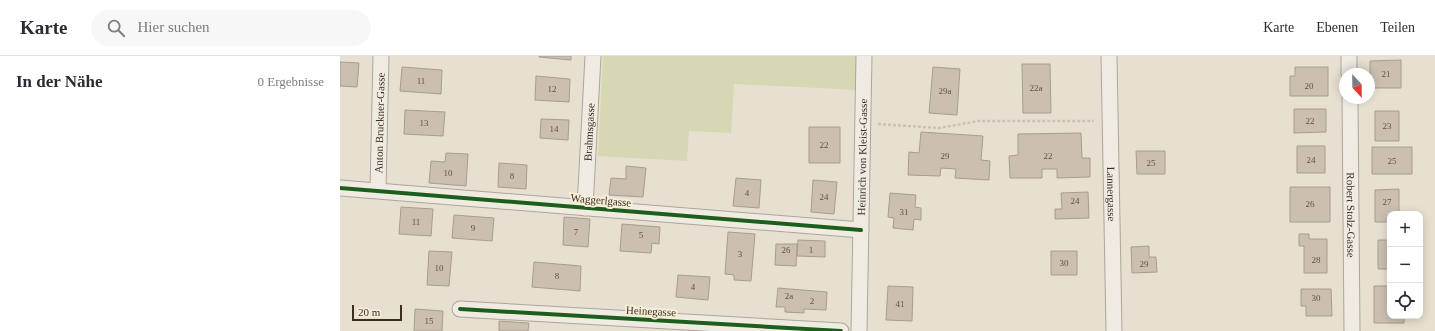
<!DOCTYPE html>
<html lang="de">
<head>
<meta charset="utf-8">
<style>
	:root { --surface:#fff; --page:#f7f7f7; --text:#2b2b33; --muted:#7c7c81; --line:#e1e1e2 }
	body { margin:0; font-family:"Times New Roman",serif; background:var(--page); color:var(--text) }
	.controls { position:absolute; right:12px; bottom:12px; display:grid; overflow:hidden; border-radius:8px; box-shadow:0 2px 10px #0003 }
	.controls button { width:36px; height:36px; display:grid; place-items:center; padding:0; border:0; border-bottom:1px solid var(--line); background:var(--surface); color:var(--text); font:20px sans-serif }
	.compass { position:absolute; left:999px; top:12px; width:36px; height:36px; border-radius:50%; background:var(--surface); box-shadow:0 2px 10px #0003; rotate:158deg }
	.scale { position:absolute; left:12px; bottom:10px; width:50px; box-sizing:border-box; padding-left:4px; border:2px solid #3d2e20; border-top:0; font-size:11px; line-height:14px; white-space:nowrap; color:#3d2e20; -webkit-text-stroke:3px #f7eed8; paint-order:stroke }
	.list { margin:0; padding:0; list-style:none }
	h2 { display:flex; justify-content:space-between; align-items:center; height:52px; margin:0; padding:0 16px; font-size:17px }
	h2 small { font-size:13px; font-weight:400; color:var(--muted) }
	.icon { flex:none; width:22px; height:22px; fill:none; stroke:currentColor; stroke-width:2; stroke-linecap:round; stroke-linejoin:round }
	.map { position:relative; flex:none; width:1095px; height:275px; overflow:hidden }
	header { display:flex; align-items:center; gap:24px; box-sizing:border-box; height:56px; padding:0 20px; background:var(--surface); border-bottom:1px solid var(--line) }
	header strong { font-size:19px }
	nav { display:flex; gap:22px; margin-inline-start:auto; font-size:14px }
	.search { width:280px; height:36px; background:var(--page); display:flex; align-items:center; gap:10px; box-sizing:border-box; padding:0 14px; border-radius:22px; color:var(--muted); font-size:15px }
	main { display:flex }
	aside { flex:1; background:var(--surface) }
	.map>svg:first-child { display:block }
</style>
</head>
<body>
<header>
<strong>Karte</strong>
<div class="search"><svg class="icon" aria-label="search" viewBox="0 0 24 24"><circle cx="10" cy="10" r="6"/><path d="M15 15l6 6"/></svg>Hier suchen</div>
<nav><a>Karte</a><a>Ebenen</a><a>Teilen</a></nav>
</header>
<main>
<aside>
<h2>In der Nähe<small>0 Ergebnisse</small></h2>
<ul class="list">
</ul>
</aside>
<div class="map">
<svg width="1095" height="275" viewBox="0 0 1095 275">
	<rect width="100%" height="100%" fill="#e7e0d1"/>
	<path fill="#d6d7b3" d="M 263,0 L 519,0 L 517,34 L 394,28 L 391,77 L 349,75 L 347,105 L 258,100 Z"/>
	<path fill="#cbbfb2" stroke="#a89c90" d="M 199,0 L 231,0 L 231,4 L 199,1 Z
		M 1061,4 L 1061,32 L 1030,32 L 1030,5 Z
		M 0,6 L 19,7 L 17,31 L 0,30 Z
		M 682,8 L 710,8 L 711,57 L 683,57 Z
		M 62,11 L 102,14 L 101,38 L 60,35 Z
		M 593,11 L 620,13 L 617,59 L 589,57 Z
		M 955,11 L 988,11 L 988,40 L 950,40 L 950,20 L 955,20 Z
		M 196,20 L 230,23 L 229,46 L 195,44 Z
		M 954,53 L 986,53 L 986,76 L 954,77 Z
		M 65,54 L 105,56 L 103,80 L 64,78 Z
		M 1035,55 L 1059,55 L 1059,85 L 1035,85 Z
		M 201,63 L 229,64 L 228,84 L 200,82 Z
		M 469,71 L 500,71 L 500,107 L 469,107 Z
		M 581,76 L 643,80 L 641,104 L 650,105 L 649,124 L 615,122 L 616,113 L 601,112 L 600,120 L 568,119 L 569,96 L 579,97 Z
		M 741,77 L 742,102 L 750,102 L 750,121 L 717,122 L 717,113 L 702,113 L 702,122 L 670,122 L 669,100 L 678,99 L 678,78 Z
		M 957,90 L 985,90 L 985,117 L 957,117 Z
		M 1032,91 L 1072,91 L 1072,118 L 1032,118 Z
		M 796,95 L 825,95 L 825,118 L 797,118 Z
		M 106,97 L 128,98 L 126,130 L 89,127 L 91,105 L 105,106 Z
		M 159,107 L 187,109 L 186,133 L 158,131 Z
		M 286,110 L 306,112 L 303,141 L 269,139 L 271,122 L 286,123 Z
		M 396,122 L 421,124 L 419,152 L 393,150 Z
		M 473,124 L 497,126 L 494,158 L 471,156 Z
		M 950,131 L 990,131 L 990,166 L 950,166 Z
		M 1059,133 L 1059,158 L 1050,158 L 1050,166 L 1035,166 L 1035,134 Z
		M 748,136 L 749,162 L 715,163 L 715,153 L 722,153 L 721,137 Z
		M 550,137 L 576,139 L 575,151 L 581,152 L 581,164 L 574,163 L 573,174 L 553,172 L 554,162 L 548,161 Z
		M 61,151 L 93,153 L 91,180 L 59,178 Z
		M 114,159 L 154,162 L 152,185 L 112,182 Z
		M 224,161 L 250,163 L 248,191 L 223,189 Z
		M 282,168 L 320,171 L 319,188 L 312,187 L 311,197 L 280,195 Z
		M 388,176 L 415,178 L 411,225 L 394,224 L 394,219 L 385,218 Z
		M 959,178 L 969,178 L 969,183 L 987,183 L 987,217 L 964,217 L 964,190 L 959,190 Z
		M 458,184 L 485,185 L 485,201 L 457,200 Z
		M 1038,184 L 1050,184 L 1050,213 L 1038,213 Z
		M 436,188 L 457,188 L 456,210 L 435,209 Z
		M 809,190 L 809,201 L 816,201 L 817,216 L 792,217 L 791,191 Z
		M 89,195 L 112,196 L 109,230 L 87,229 Z
		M 711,195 L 737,195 L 737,219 L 711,219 Z
		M 194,206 L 241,210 L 240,235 L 192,231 Z
		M 338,219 L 370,221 L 368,244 L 336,241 Z
		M 548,230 L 573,231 L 572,265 L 546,264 Z
		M 1034,230 L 1050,230 L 1050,260 L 1064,260 L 1064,267 L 1034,267 Z
		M 438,232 L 487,236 L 486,254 L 464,253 L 464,257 L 445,256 L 445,251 L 436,251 Z
		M 961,233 L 991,233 L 992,260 L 966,260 L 966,250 L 961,250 Z
		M 75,253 L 103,255 L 102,275 L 74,275 Z
		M 159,265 L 189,267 L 188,275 L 159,275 Z"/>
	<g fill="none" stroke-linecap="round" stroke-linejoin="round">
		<defs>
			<g id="street">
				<path id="s1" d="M 769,0 L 774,275"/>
				<path d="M 1009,0 L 1009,18"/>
				<path id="s2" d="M 1010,42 L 1012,275"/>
				<path d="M 0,132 L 521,174"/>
				<path id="s3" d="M 38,134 L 41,0"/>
				<path id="s4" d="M 245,152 L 253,0"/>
				<path d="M 120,253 L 501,275"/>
				<path id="s5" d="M 519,275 L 524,0"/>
			</g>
		</defs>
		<use href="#street" stroke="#ada599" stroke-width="17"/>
		<path stroke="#c8c2b9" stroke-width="2.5" stroke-dasharray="3 2" stroke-linecap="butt" d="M 538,68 L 599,72 L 638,65 L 754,65"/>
		<use href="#street" stroke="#efebe3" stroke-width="15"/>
		<defs>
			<path id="cycleway" d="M 0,132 L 521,174
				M 120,253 L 501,275"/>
		</defs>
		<use href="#cycleway" stroke="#f7eed8" stroke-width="6"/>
		<use href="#cycleway" stroke="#1b5e20" stroke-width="4"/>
	</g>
	<g text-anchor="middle" stroke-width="4" stroke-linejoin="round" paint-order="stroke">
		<g font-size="9" fill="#605244">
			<text x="1046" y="21">21</text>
			<text x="81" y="28">11</text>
			<text x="969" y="33">20</text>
			<text x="696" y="35">22a</text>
			<text x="212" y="36">12</text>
			<text x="605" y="38">29a</text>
			<text x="970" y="68">22</text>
			<text x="84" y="70">13</text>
			<text x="1047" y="73">23</text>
			<text x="214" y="76">14</text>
			<text x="484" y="92">22</text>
			<text x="605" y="103">29</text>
			<text x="708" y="103">22</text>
			<text x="971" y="107">24</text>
			<text x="1052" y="108">25</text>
			<text x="811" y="110">25</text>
			<text x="108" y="120">10</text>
			<text x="172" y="123">8</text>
			<text x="407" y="140">4</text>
			<text x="484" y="144">24</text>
			<text x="735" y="148">24</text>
			<text x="1047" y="149">27</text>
			<text x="970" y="151">26</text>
			<text x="564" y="159">31</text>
			<text x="76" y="169">11</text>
			<text x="133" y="175">9</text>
			<text x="236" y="179">7</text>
			<text x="301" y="182">5</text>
			<text x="446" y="197">26</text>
			<text x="471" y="197">1</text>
			<text x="400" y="201">3</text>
			<text x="976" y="207">28</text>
			<text x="724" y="210">30</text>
			<text x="804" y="211">29</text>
			<text x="99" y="215">10</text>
			<text x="217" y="223">8</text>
			<text x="353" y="234">4</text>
			<text x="449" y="243">2a</text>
			<text x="976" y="245">30</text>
			<text x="472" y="248">2</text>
			<text x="560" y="251">41</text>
			<text x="89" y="268">15</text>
		</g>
		<g font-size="11" fill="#3d2e20" stroke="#f7eed8">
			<text dy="4" stroke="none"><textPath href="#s3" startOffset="67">Anton Bruckner-Gasse</textPath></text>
			<text dy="4" stroke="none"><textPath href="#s4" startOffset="76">Brahmsgasse</textPath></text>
			<text dy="4" stroke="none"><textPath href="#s5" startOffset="174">Heinrich von Kleist-Gasse</textPath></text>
			<text dy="4" stroke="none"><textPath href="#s1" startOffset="138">Lannergasse</textPath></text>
			<text transform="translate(261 144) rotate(5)" y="4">Waggerlgasse</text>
			<text dy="4" stroke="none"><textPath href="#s2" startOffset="117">Robert Stolz-Gasse</textPath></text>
			<text transform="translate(311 255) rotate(3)" y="4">Heinegasse</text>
		</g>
	</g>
</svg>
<div class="controls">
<button>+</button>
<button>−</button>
<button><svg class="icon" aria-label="locate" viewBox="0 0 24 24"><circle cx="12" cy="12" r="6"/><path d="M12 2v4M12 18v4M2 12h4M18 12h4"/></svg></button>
</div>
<svg class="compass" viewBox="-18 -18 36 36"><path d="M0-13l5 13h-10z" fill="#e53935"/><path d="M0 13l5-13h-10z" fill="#7c7c81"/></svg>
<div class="scale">20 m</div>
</div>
</main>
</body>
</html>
